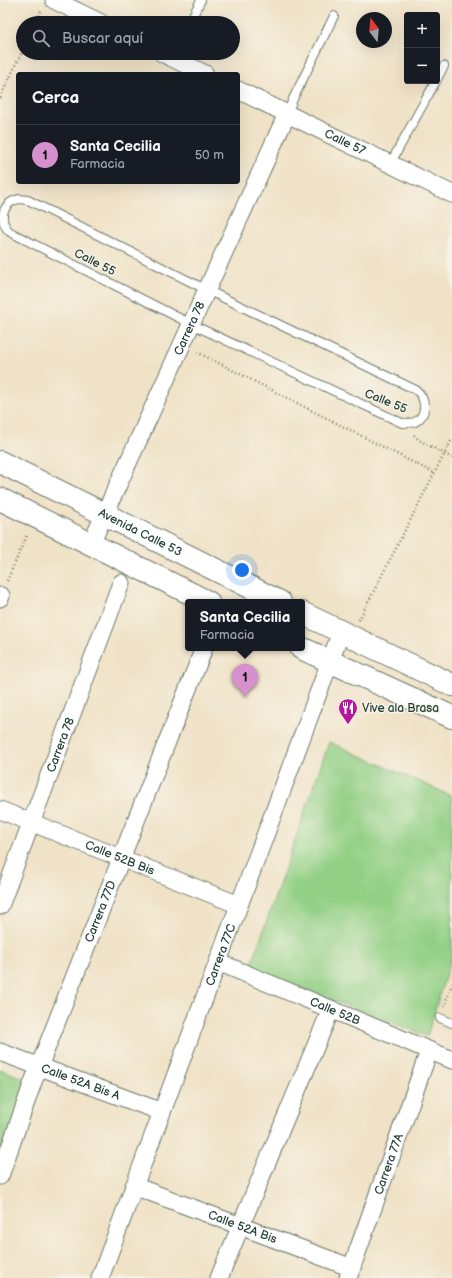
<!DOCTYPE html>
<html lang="es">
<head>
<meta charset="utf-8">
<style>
	:root { --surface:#171b24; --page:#20242c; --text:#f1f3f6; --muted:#9ea1a6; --line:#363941; --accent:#d690ce }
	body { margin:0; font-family:"Balsamiq Sans",sans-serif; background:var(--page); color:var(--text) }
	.controls { position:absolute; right:12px; top:12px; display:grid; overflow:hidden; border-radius:4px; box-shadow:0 4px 16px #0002 }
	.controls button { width:36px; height:36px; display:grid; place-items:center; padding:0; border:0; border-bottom:1px solid var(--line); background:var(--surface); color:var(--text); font:20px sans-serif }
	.compass { position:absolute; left:356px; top:12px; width:36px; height:36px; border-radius:50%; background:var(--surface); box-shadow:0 4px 16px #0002; rotate:344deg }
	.you { position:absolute; left:242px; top:570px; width:14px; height:14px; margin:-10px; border:3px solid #fff; border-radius:50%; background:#1a73e8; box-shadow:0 0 0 6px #1a73e833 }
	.badge { display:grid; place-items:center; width:26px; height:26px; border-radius:50%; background:var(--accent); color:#111; font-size:13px; font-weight:700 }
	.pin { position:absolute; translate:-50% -33px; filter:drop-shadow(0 1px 2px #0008) }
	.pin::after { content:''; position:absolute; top:21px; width:14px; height:12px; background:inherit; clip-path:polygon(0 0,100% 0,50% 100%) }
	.popup { position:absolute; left:185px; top:599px; width:120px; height:52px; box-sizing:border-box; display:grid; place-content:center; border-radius:4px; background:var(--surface); filter:drop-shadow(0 1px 3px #0005); font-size:13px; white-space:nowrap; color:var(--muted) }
	.popup b { font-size:15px; color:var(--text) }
	.popup::after { content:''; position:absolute; left:50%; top:100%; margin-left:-8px; border:8px solid transparent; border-top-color:var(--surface) }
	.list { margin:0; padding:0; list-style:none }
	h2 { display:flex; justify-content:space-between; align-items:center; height:52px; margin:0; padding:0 16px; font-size:17px }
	h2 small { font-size:13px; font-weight:400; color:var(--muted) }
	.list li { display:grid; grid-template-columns:26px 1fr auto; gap:12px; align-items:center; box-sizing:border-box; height:60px; padding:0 16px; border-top:1px solid var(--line) }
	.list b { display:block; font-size:15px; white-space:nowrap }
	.list p { margin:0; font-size:13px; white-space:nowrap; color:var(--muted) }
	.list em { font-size:13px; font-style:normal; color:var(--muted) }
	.icon { flex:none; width:22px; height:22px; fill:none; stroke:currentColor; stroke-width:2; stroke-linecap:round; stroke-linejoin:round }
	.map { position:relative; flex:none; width:452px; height:1278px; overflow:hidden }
	.search { position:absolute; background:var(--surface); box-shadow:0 4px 16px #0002; left:16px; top:16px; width:224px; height:44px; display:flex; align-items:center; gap:10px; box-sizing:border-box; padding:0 14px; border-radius:22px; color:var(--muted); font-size:15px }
	.panel { position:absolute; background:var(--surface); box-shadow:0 4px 16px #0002; left:16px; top:72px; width:224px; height:112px; border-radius:4px }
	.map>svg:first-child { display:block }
</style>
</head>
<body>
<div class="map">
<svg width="452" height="1278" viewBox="0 0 452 1278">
	<rect width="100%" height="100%" fill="#f7f3e8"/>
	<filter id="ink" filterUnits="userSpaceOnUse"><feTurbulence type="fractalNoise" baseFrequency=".025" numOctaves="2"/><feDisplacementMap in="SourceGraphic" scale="8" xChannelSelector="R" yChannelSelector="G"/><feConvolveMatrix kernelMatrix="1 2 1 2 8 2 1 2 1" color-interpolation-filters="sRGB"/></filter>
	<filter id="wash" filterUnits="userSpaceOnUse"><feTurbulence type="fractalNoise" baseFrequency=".012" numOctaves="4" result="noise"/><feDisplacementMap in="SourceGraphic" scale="16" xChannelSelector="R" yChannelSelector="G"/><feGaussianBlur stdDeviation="0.9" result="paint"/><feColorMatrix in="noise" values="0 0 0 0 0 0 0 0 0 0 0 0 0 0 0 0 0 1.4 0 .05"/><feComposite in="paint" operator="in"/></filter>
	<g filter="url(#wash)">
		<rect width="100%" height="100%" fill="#f0e2c6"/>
		<path fill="#93d085" stroke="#59865c" d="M 329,742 L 452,796 L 452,955 L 427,1036 L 250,969 Z
			M 0,1069 L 30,1081 L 0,1165 Z"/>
	</g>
	<g filter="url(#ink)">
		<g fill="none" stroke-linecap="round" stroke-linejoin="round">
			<defs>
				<path id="lane" d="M 189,23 L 201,0
					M 437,79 L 444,66
					M 287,114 L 293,99 L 334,16
					M 390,164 L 436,81
					M 19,199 L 28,200 L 207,290 L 416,390 C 426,398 428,415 415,422 C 411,423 406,423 402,423 L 191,324 L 10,232 C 1,224 0,211 10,203 C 12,201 16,200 19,199 Z
					M 440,1018 L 452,1023"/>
				<g id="street">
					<path d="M 54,0 L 101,23"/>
					<path d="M 162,53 L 205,74"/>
					<path id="s1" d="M 238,90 L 452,194"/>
					<path id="s2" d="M 91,544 L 287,114"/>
					<path d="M 0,598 L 1,596"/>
					<path id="s3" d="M 0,810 L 239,905"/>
					<path id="s4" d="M 0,906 L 121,583"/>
					<path id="s5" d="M 218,962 L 452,1060"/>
					<path id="s6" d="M 0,1052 L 162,1112"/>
					<path id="s7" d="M 0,1176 L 33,1082 L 204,648"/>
					<path id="s8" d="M 134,1186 L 352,1268"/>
					<path id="s9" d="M 100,1278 L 341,632"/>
					<path d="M 219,1278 L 331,1009"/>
					<path id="s10" d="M 348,1278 L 429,1051"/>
				</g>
				<g id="secondary">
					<path id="s11" d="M 0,462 L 280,602"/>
					<path d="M 0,499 L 208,602"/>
					<path d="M 302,613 L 452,685"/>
					<path d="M 301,648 L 452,717"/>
				</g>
			</defs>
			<use href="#lane" stroke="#687767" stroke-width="10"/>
			<use href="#street" stroke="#687767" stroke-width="19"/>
			<use href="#secondary" stroke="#687767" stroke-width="24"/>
			<path stroke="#687767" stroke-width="2.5" stroke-dasharray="1 3" stroke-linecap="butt" d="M 36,23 L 41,11
				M 0,98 L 23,50
				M 197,352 L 434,473
				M 414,435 L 419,440 L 452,458
				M 7,581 L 27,535
				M 359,620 L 452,439
				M 444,1007 L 452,984"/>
			<use href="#lane" stroke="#fff" stroke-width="8"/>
			<use href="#street" stroke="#fff" stroke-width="17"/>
			<use href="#secondary" stroke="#fff" stroke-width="22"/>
		</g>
	</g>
	<defs>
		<symbol id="restaurant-pin" viewBox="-11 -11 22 30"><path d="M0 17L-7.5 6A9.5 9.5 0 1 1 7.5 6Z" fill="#b5179e" stroke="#f7f3e8"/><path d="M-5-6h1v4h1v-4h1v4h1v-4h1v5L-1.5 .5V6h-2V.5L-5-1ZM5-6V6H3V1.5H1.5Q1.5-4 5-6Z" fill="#fff"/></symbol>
	</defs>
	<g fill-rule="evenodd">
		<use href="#restaurant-pin" x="337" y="697" width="22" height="30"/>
	</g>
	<g text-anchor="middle" stroke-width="3" stroke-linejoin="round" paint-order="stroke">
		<g font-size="12" fill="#1f3d34" stroke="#f7f3e8">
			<text dy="4" stroke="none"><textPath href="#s1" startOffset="119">Calle 57</textPath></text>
			<text transform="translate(95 262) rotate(27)" y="4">Calle 55</text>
			<text dy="4" stroke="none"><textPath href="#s2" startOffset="237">Carrera 78</textPath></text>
			<text transform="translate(386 401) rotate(22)" y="4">Calle 55</text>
			<text dy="4" stroke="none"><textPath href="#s11" startOffset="157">Avenida Calle 53</textPath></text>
			<text dy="4" stroke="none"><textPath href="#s4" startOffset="172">Carrera 78</textPath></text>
			<text dy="4" stroke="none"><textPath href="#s3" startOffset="129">Calle 52B Bis</textPath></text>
			<text dy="4" stroke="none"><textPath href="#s7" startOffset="283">Carrera 77D</textPath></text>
			<text dy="4" stroke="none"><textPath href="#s9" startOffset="345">Carrera 77C</textPath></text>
			<text dy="4" stroke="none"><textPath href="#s5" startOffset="127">Calle 52B</textPath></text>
			<text dy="4" stroke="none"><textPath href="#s6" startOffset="86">Calle 52A Bis A</textPath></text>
			<text dy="4" stroke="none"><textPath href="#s10" startOffset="121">Carrera 77A</textPath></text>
			<text dy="4" stroke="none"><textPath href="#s8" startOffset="116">Calle 52A Bis</textPath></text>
		</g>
		<g font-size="12" fill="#1f3d34" stroke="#f7f3e8" text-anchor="start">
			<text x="362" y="712">Vive ala Brasa</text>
		</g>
	</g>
</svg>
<div class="controls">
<button>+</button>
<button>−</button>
</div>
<svg class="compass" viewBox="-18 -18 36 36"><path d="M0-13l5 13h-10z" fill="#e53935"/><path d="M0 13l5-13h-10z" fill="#9ea1a6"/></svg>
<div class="you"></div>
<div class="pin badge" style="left:245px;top:697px">1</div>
<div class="popup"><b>Santa Cecilia</b>Farmacia</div>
<div class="search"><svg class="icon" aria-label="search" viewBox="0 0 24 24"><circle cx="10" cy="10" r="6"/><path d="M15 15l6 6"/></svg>Buscar aquí</div>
<section class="panel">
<h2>Cerca<small></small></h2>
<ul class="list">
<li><span class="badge">1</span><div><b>Santa Cecilia</b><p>Farmacia</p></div><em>50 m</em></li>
</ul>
</section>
</div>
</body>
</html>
